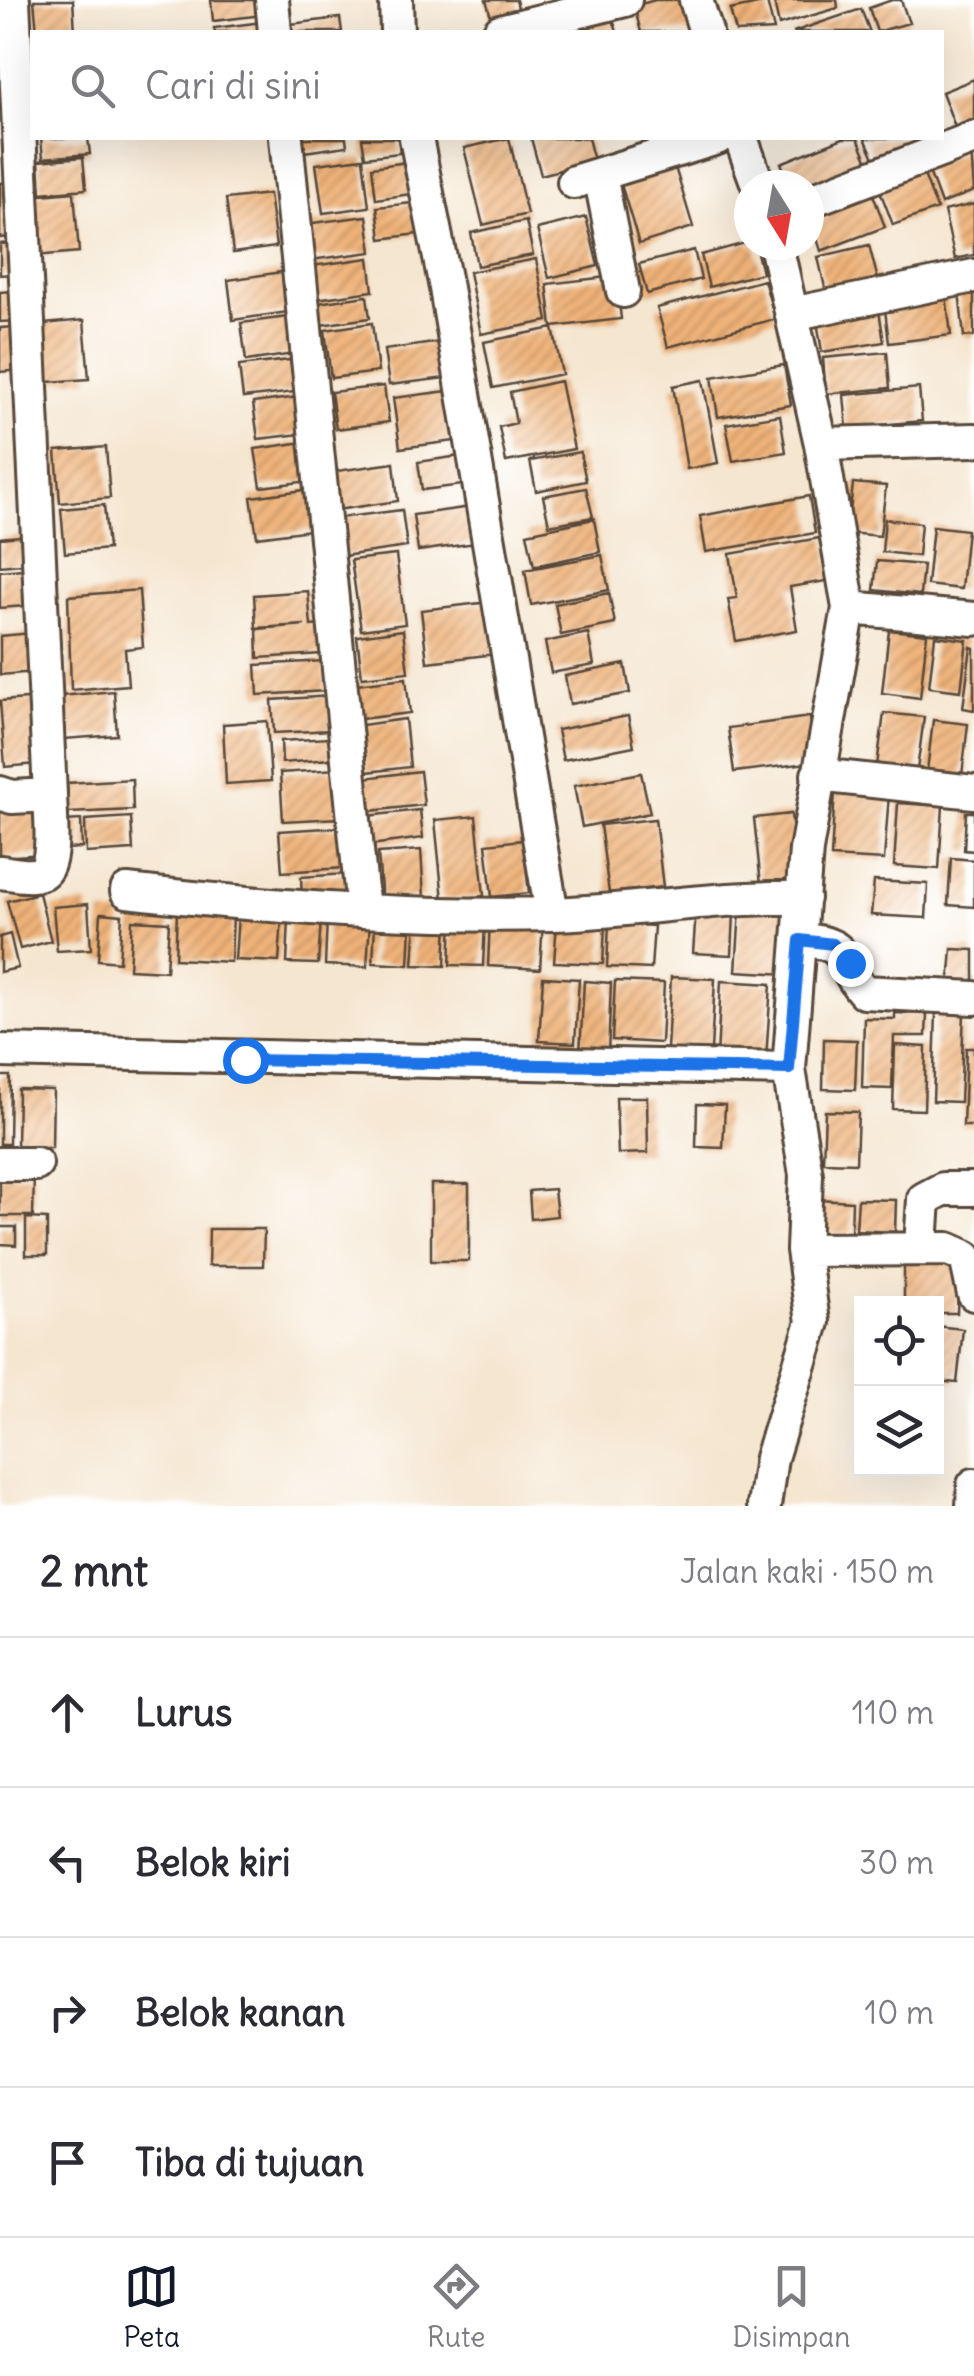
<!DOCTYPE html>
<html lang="id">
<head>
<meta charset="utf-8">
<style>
	:root { --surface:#fff; --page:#f7f7f7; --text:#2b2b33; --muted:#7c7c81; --line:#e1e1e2; --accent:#111827 }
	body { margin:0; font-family:Delius,sans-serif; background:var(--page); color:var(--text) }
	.controls { position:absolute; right:30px; bottom:30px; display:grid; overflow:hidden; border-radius:0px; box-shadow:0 10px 40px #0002 }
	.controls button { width:90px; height:90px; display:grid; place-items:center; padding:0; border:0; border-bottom:2px solid var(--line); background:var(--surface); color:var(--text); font:50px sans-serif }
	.compass { position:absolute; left:734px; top:170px; width:90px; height:90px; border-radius:50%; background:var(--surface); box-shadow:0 10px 40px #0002; rotate:169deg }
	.stop { position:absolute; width:30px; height:30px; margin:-22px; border:8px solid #1a73e8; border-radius:50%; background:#fff }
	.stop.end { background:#1a73e8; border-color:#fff; box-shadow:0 2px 10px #0008 }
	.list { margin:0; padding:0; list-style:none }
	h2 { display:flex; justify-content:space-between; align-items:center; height:130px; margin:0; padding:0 40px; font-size:42px }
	h2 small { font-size:32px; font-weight:400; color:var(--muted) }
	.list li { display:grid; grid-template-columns:65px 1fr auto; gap:30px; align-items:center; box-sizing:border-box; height:150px; padding:0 40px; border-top:2px solid var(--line) }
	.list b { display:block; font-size:38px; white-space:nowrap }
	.list em { font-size:32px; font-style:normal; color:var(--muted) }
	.icon { flex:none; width:55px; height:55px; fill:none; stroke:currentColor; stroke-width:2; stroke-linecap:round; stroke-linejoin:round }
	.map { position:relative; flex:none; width:974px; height:1506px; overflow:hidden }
	.search { position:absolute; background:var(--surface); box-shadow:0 10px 40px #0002; left:30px; right:30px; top:30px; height:110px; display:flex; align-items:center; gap:25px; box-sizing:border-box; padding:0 35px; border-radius:0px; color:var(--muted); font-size:38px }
	.sheet { height:730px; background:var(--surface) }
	nav { display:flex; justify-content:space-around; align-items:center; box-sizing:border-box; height:140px; border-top:2px solid var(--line); background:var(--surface); font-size:28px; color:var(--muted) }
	nav a { display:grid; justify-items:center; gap:5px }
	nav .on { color:var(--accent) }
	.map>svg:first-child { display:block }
</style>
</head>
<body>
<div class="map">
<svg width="974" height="1506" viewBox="0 0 974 1506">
	<defs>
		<pattern id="building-hatch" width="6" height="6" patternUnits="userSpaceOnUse" patternTransform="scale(2.5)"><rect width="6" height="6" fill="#f0b379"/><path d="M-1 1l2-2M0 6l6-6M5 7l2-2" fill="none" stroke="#c49263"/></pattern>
	</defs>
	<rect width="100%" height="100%" fill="#fff"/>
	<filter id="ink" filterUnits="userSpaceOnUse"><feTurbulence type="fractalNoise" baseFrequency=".01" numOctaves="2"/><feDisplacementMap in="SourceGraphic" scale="20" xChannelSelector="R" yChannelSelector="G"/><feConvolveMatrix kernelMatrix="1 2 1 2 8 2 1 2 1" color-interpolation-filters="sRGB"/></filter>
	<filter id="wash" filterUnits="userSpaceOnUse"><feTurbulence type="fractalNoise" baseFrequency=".0048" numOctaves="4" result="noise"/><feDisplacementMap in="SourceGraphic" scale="40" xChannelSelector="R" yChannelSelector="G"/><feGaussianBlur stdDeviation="2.25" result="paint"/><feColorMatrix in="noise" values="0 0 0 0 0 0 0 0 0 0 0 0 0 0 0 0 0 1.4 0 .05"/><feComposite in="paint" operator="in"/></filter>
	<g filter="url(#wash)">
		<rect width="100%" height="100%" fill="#f5e6d0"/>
		<g id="blocks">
			<path fill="url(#building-hatch)" d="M 34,0 L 73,0 L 75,32 L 37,32 Z
				M 211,0 L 261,0 L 263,15 L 213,21 Z
				M 486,0 L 516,0 L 519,12 L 492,20 Z
				M 655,0 L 684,0 L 693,32 L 641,32 L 634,6 Z
				M 785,0 L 837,0 L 838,8 L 779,25 L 774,2 Z
				M 892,0 L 901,0 L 909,23 L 877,32 L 869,8 Z
				M 767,2 L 774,30 L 736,32 L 730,10 Z
				M 610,9 L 617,32 L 555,32 Z
				M 861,9 L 870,32 L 793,32 Z
				M 340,18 L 342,32 L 291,32 L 290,24 Z
				M 263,22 L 264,32 L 215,32 L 214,28 Z
				M 974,79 L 974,119 L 955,127 L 942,92 Z
				M 41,138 L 88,138 L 90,154 L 43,158 Z
				M 302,138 L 346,138 L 347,146 L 304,152 Z
				M 362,138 L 398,138 L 400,153 L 365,157 Z
				M 509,138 L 527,214 L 483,225 L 464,148 Z
				M 531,138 L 588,138 L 594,161 L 541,175 Z
				M 843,138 L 858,138 L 869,164 L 809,185 L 790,185 L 781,163 Z
				M 865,138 L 929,138 L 875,160 Z
				M 971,149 L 974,191 L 941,204 L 927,166 Z
				M 83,157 L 86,189 L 41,193 L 39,161 Z
				M 363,158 L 369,207 L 323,213 L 316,164 Z
				M 414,161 L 418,193 L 376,199 L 372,167 Z
				M 675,167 L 693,227 L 639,244 L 621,184 Z
				M 921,167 L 937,209 L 893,225 L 877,183 Z
				M 15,182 L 19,236 L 0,238 L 0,183 Z
				M 871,189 L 885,227 L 821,251 L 809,212 Z
				M 74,192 L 79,252 L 35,256 L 30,196 Z
				M 269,194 L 276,247 L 233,253 L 226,199 Z
				M 421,202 L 425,233 L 381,239 L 377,207 Z
				M 974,204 L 974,255 L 955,259 L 944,211 Z
				M 367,216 L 372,252 L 310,260 L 305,224 Z
				M 586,217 L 598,266 L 549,278 L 537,229 Z
				M 526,221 L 533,255 L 477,266 L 471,233 Z
				M 749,242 L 755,245 L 762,273 L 709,287 L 701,255 Z
				M 11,243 L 13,274 L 0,275 L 0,244 Z
				M 869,245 L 878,280 L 826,292 L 818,257 Z
				M 694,250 L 701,279 L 647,294 L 639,264 Z
				M 369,258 L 373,291 L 316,299 L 312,266 Z
				M 536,259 L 548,321 L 481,334 L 469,272 Z
				M 282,272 L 288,312 L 233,320 L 228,280 Z
				M 616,276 L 621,319 L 552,327 L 547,284 Z
				M 764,280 L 775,319 L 668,347 L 657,308 Z
				M 974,290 L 974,336 L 964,337 L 959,292 Z
				M 13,291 L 16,321 L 0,322 L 0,292 Z
				M 946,294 L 951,335 L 889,343 L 884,301 Z
				M 367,296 L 370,318 L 313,326 L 310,304 Z
				M 878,304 L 884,342 L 822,352 L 816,315 Z
				M 288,317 L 294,354 L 246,361 L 241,323 Z
				M 84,320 L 89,379 L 48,382 L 43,324 Z
				M 372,323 L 378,372 L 331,378 L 325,330 Z
				M 17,327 L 21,370 L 0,372 L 0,328 Z
				M 553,328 L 562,374 L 493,388 L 484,342 Z
				M 441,342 L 446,378 L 389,385 L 384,350 Z
				M 887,352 L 890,388 L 826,394 L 823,358 Z
				M 290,360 L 295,392 L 243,398 L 239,366 Z
				M 784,365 L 791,405 L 718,417 L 712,377 Z
				M 703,380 L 718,463 L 687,469 L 673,386 Z
				M 560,381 L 574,449 L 506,462 L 499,427 L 516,423 L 510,392 Z
				M 384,386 L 389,422 L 336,429 L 331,392 Z
				M 919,388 L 922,421 L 847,428 L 844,395 Z
				M 448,391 L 455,441 L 400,448 L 393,398 Z
				M 306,396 L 310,433 L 258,439 L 253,403 Z
				M 780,415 L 786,452 L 733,461 L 726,424 Z
				M 304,442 L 310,481 L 261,487 L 255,449 Z
				M 106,447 L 110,498 L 60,503 L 56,451 Z
				M 580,452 L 586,481 L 536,491 L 530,461 Z
				M 460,456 L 463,485 L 422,490 L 418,462 Z
				M 394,463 L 398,501 L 336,510 L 330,472 Z
				M 853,483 L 886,486 L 880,536 L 848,533 Z
				M 586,488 L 593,517 L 549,525 L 543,496 Z
				M 312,489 L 318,529 L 257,537 L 251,497 Z
				M 809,496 L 815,533 L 706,552 L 700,516 Z
				M 104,505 L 108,549 L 65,553 L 61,509 Z
				M 471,507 L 476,543 L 418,551 L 413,515 Z
				M 402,510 L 407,547 L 343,556 L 338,518 Z
				M 594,519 L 600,552 L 534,566 L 527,533 Z
				M 885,519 L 921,523 L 918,556 L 882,552 Z
				M 933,526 L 967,530 L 961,589 L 927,585 Z
				M 30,535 L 32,563 L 0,566 L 0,538 Z
				M 825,537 L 832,580 L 790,587 L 797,630 L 736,641 L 728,599 L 737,598 L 730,554 Z
				M 396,555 L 405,624 L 361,630 L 351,560 Z
				M 602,555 L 609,590 L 531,605 L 525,570 Z
				M 877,561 L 923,565 L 920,595 L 874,590 Z
				M 22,569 L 25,606 L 0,608 L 0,571 Z
				M 139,590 L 143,647 L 125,649 L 128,685 L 71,690 L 68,596 Z
				M 308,591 L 311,626 L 321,625 L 322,654 L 258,658 L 257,629 L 305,625 L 256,628 L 254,595 Z
				M 609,593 L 615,624 L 561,635 L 555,604 Z
				M 490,602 L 496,654 L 427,662 L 421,610 Z
				M 403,630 L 408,672 L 362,677 L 357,636 Z
				M 889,630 L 927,634 L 920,698 L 882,693 Z
				M 32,633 L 35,672 L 0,675 L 0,636 Z
				M 588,633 L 594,665 L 551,673 L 545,642 Z
				M 935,636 L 967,640 L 961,691 L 929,687 Z
				M 971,647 L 974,648 L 974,710 L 963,708 Z
				M 324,661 L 326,691 L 258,695 L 256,665 Z
				M 625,664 L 630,693 L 570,704 L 565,676 Z
				M 406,678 L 410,713 L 360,719 L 356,684 Z
				M 114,691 L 117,735 L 64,739 L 60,696 Z
				M 330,696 L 332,730 L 274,733 L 272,700 Z
				M 41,698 L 47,763 L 5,767 L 0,701 Z
				M 884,713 L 924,717 L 916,778 L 876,773 Z
				M 628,716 L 634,746 L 563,760 L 557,730 Z
				M 810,717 L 816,762 L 734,772 L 728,728 Z
				M 405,719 L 410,767 L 367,772 L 362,725 Z
				M 933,720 L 968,724 L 961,784 L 926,780 Z
				M 267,721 L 271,781 L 226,784 L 223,724 Z
				M 329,738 L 330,759 L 282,763 L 281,741 Z
				M 337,769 L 340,818 L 283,821 L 280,773 Z
				M 420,771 L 424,805 L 369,811 L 365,778 Z
				M 641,773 L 650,813 L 582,827 L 574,786 Z
				M 132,779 L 133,810 L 68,813 L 67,783 Z
				M 835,791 L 889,794 L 884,860 L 831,857 Z
				M 898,803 L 943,806 L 939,869 L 894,866 Z
				M 42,805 L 45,854 L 0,857 L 0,807 Z
				M 420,810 L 423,838 L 370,845 L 367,816 Z
				M 966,812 L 974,812 L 974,851 L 964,850 Z
				M 791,814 L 799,890 L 762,894 L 754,818 Z
				M 476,816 L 484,896 L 443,900 L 435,820 Z
				M 131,817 L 133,850 L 86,853 L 85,820 Z
				M 655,819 L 663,887 L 609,893 L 600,825 Z
				M 81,820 L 82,848 L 66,849 L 64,821 Z
				M 342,827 L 344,868 L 282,872 L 279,831 Z
				M 523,840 L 529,893 L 492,897 L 486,844 Z
				M 421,850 L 424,897 L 382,901 L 378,853 Z
				M 951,858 L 974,860 L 974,907 L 948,905 Z
				M 346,874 L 347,898 L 302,901 L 301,877 Z
				M 874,881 L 928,884 L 926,918 L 871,915 Z
				M 39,893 L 51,941 L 20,949 L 7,901 Z
				M 88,904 L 91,949 L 57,951 L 53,907 Z
				M 740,909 L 791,912 L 787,974 L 736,971 Z
				M 696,911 L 734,913 L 732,955 L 693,953 Z
				M 177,912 L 233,915 L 231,962 L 175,959 Z
				M 101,913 L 122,915 L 119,962 L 98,960 Z
				M 238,915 L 282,917 L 279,962 L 235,960 Z
				M 289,918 L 321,919 L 318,964 L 287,963 Z
				M 327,918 L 370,921 L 367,967 L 325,965 Z
				M 490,918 L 543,921 L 540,969 L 488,966 Z
				M 416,919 L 447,921 L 445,966 L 413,965 Z
				M 452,919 L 485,921 L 483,966 L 450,965 Z
				M 132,920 L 169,922 L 166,971 L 129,969 Z
				M 557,923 L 605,925 L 603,964 L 554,962 Z
				M 609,923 L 654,926 L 651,969 L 607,967 Z
				M 375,924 L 411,926 L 409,965 L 373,963 Z
				M 10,934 L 18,968 L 0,972 L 0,937 Z
				M 952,949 L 974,950 L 974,986 L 949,985 Z
				M 543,977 L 579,979 L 575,1043 L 539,1041 Z
				M 671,977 L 715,979 L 711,1051 L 667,1049 Z
				M 584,981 L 611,983 L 608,1054 L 580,1052 Z
				M 615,981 L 664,983 L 661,1043 L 612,1040 Z
				M 721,981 L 771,984 L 766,1060 L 717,1057 Z
				M 936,1012 L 964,1013 L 960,1102 L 933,1101 Z
				M 895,1013 L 927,1014 L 926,1036 L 894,1036 L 892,1089 L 862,1088 L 864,1018 L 895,1019 Z
				M 824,1039 L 857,1040 L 855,1090 L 823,1089 Z
				M 895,1045 L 926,1047 L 924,1110 L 893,1109 Z
				M 966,1048 L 974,1048 L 974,1126 L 963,1126 Z
				M 0,1076 L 10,1076 L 9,1144 L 0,1144 Z
				M 18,1089 L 53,1090 L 52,1148 L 17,1148 Z
				M 616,1097 L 647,1097 L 648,1153 L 618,1154 Z
				M 697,1104 L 725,1105 L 723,1148 L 696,1147 Z
				M 825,1111 L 858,1112 L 856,1163 L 823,1162 Z
				M 0,1174 L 34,1174 L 33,1216 L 0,1216 Z
				M 431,1184 L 469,1184 L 469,1261 L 431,1261 Z
				M 554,1189 L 557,1216 L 531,1219 L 529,1191 Z
				M 817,1199 L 852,1201 L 851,1234 L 815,1233 Z
				M 858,1199 L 896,1200 L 895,1232 L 856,1230 Z
				M 26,1218 L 47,1219 L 47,1255 L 26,1255 Z
				M 0,1227 L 16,1227 L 16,1245 L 0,1244 Z
				M 209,1229 L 264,1229 L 263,1266 L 208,1266 Z
				M 904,1259 L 959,1260 L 957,1313 L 936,1313 L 936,1304 L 904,1304 Z
				M 936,1326 L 963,1329 L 957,1383 L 936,1381 Z"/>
		</g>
	</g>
	<g filter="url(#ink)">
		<use href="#blocks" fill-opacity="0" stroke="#574639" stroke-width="2.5"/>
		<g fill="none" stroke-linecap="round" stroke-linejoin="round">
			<defs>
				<path id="street" d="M 272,0 L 275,32
					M 396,0 L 397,32
					M 696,0 L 706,32
					M 500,31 L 625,0
					M 286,138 L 363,910
					M 416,138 L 446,288 L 552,914
					M 741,138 L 758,185
					M 600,175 L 623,291
					M 574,182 L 717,138
					M 809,201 L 974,138
					M 776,245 L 821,444 L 849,608 L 806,850 L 789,1069 L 806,1175 L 803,1250 L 948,1249 L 966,1257 L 974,1294
					M 792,314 L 974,276
					M 821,444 L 974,440
					M 849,608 L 974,619
					M 818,775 L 974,792
					M 0,793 L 12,797 L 50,795 L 13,0
					M 0,872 C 11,873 30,878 41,873 C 57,867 50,810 50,795
					M 127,891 C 268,907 411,918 552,914 C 635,911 719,896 803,898
					M 800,940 C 855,943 835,961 864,992 L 974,998
					M 0,1051 L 789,1069
					M 0,1164 L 36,1164
					M 921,1246 L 924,1199 L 943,1189 L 974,1189
					M 764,1506 L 771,1458 L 813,1322 L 803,1250
					M 973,1506 L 974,1485"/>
			</defs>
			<use href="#street" stroke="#574639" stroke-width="38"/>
			<use href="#street" stroke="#fff" stroke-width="32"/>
		</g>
	</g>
	<g fill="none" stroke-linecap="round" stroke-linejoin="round" filter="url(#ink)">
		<path stroke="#1a73e8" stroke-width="12" d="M 245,1060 L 789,1069 L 800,940 L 833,944 L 850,963"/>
	</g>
</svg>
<div class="controls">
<button><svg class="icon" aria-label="locate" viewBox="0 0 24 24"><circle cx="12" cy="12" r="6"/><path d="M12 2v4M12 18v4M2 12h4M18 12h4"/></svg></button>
<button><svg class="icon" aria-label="layers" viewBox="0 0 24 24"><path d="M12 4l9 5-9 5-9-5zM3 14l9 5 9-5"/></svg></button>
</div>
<svg class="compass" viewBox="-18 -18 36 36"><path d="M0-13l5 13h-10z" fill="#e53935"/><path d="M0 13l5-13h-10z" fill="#7c7c81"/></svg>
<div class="stop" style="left:245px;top:1060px"></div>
<div class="stop end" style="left:850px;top:963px"></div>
<div class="search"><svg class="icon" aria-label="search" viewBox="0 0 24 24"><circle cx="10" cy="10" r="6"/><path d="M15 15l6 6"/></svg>Cari di sini</div>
</div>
<section class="sheet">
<h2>2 mnt<small>Jalan kaki · 150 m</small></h2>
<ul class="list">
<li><svg class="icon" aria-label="ahead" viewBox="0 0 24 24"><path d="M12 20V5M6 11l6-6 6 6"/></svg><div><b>Lurus</b></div><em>110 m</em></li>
<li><svg class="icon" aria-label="left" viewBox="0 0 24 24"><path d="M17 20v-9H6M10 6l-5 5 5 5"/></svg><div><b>Belok kiri</b></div><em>30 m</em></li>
<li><svg class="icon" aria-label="right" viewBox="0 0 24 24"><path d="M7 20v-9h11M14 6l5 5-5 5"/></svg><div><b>Belok kanan</b></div><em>10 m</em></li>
<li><svg class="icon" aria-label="arrive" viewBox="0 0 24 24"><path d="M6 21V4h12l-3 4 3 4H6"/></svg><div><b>Tiba di tujuan</b></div></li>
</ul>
</section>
<nav>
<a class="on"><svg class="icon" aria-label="map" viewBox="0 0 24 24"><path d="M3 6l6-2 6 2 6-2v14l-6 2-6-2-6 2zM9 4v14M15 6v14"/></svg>Peta</a>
<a><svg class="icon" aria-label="directions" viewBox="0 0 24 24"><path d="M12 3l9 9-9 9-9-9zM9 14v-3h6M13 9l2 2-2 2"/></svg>Rute</a>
<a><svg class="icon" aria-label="saved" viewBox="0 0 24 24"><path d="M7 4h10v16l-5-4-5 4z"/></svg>Disimpan</a>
</nav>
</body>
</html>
